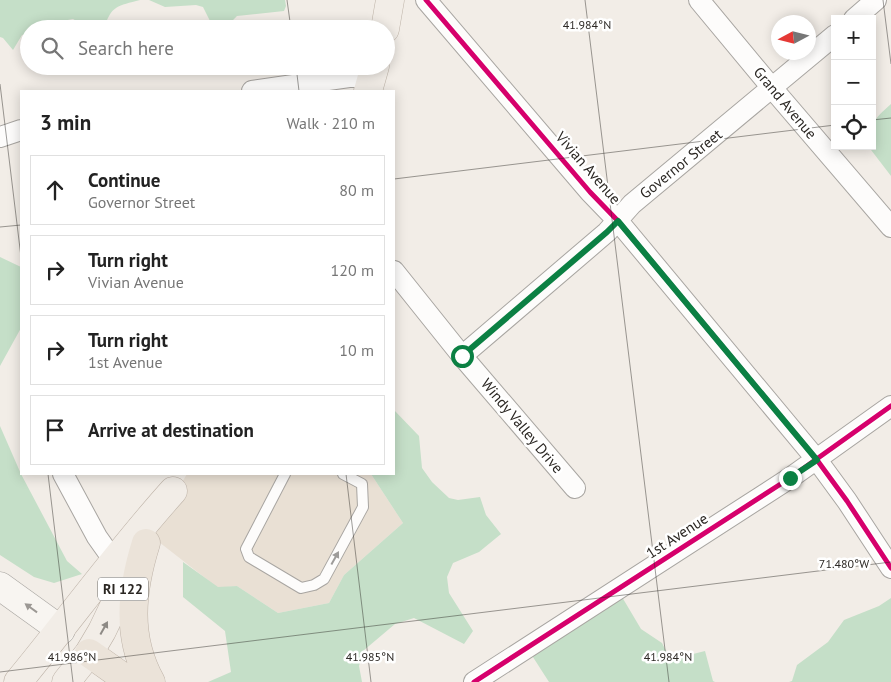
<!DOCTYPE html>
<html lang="en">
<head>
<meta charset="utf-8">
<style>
	:root { --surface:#fff; --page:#f2f2f2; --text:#222; --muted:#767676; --line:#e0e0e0 }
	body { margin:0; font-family:"PT Sans",sans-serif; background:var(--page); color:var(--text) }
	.controls { position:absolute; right:15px; top:15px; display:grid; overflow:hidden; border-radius:0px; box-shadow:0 2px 12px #0003 }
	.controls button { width:45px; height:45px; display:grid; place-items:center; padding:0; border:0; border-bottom:1px solid var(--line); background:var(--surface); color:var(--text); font:25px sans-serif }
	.compass { position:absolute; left:771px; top:15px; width:45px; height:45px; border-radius:50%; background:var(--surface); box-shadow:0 2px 12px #0003; rotate:263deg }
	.stop { position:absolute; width:15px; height:15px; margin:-11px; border:4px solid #0b8043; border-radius:50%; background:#fff }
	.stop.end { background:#0b8043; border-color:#fff; box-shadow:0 1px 5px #0008 }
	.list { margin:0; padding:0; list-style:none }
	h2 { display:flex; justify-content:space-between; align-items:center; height:65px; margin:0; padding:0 20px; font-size:21px }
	h2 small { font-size:16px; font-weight:400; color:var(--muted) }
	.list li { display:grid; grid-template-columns:32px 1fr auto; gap:15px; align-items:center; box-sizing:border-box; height:70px; margin:0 10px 10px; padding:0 10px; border:1px solid var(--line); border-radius:0px }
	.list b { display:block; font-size:19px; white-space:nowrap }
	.list p { margin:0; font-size:16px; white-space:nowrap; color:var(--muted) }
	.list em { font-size:16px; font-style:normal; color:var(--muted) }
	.icon { flex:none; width:28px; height:28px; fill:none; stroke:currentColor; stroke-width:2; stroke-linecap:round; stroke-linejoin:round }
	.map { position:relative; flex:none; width:891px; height:682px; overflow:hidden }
	.search { position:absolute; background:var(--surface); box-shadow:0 2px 12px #0003; left:20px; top:20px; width:375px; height:55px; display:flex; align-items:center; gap:12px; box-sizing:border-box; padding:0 18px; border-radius:28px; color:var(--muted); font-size:19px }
	.panel { position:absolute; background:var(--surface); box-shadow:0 2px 12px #0003; left:20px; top:90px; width:375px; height:385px; border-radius:0px }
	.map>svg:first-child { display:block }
</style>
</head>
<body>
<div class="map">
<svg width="891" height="682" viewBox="0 0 891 682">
	<rect width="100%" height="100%" fill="#f2ede7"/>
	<path fill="#e9e0d4" d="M 187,474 L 371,474 L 403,523 L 344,575 L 329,603 L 278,613 L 237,586 L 218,588 L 150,535 Z"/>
	<path fill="#c5dfc8" d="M 0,0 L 140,0 C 118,6 111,5 104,29 L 85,29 L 83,25 L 73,19 L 57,22 L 50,29 L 29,29 L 29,34 L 22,35 L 13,50 L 3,38 L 0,37 Z
		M 149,0 L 285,0 L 286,6 L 284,11 L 237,16 L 224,29 L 214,29 L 203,7 L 196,5 L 165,7 Z
		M 891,104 L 891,176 L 868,146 L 872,146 C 872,121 872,121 891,104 Z
		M 0,257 L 21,267 L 21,328 L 0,366 Z
		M 394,410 L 419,436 L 422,468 L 432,482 L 449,498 L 458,500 L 480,497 L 486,515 L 501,534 L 479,552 L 453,563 L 447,577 L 449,593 L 473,631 L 464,644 L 414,618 L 395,624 L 363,651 L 359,666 L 362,682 L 208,682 L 231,672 L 225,631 L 183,597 L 183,562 L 218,587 L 237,586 L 278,613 L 329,603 L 344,575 L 403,523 L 371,474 L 394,474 Z
		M 0,426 L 21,474 L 67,561 L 82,574 L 54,583 L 34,577 L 0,555 Z
		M 622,597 L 641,629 L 662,643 L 666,651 L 681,657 L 705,651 L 713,681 L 715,682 L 549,682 L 531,654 Z
		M 891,598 L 891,682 L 789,682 L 792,681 L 797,665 L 828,642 L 844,620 L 879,606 Z"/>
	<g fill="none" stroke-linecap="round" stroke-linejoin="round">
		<defs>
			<path id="lane" d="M 285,474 L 246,549 L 249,557 L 301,588 L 314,585 L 324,579 L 363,507 L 362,484 L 343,474"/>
			<path id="street" d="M 426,0 L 590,192 L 618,221 L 817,460 L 847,501 L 891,568
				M 699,0 L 772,88 L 891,227
				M 854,19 L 876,0
				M 252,91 L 349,77 L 373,77
				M 0,137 L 21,130
				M 394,271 L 462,356 L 575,488
				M 462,356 L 607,232 L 632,204 L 835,35
				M 63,474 L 97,537 L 114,561
				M 474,682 L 790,478 L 891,406"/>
			<path id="secondary" d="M 0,586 L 61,630"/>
			<path id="primary" d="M 385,29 L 390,0
				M 368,91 L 375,66
				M 18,682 C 70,619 118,552 173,491
				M 66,682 L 89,653 L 102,631 L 137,558"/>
			<path id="highway" d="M 146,543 C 131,591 126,637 151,682
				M 89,653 L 130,682"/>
		</defs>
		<use href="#lane" stroke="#a8a5a1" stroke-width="12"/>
		<use href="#street" stroke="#a8a5a1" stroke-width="22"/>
		<use href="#secondary" stroke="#a8a5a1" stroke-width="29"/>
		<use href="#primary" stroke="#bdb2a7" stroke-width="29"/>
		<use href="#highway" stroke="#bdb2a7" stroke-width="29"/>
		<use href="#lane" stroke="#fdfcfb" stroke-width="10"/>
		<use href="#street" stroke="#fdfcfb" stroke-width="20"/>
		<use href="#secondary" stroke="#f8f5f1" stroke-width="28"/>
		<use href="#primary" stroke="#f2ede7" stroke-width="28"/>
		<use href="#highway" stroke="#ebe3d9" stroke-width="28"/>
		<defs>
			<path id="cycleway" d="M 426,0 L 590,192 L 618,221 L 817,460 L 847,501 L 891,568
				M 474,682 L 790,478 L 891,406"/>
		</defs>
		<use href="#cycleway" stroke="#fff" stroke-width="8"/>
		<use href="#cycleway" stroke="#d6006c" stroke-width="5"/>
	</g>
	<defs><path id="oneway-solid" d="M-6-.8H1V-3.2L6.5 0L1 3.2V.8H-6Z" transform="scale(1.25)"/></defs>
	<use fill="#9e9c9a" href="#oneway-solid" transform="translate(335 558) rotate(-61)"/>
	<use fill="#9c9894" href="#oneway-solid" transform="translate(31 608) rotate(-144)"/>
	<use fill="#8e8a85" href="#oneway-solid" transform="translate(104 628) rotate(-61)"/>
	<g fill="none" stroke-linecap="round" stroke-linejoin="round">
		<path stroke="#0b8043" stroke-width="6" d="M 462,356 L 607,232 L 618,221 L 817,460 L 790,478"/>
	</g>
	<path fill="none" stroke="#2b2723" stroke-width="1" stroke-opacity="0.45" d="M 287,0 L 291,29M 585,0 L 669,682M 883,0 L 891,64M 296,66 L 299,91M 0,84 L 21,257M 872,120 L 891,118M 394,179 L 835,125M 0,227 L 21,225M 48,474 L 73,682M 346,474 L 371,682M 0,672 L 891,562"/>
	<g text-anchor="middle" stroke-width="5" stroke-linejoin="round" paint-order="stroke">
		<rect fill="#fff" stroke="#6b6865" stroke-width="1" x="98" y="577.5" width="50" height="23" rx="4"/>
		<g font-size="14" font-weight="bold" fill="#2b2723">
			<text x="123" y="594">RI 122</text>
		</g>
		<g font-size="15" fill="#2b2723" stroke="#fff">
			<text transform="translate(785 103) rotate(50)" y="5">Grand Avenue</text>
			<text transform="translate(681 164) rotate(-39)" y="5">Governor Street</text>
			<text transform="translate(588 168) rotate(49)" y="5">Vivian Avenue</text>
			<text transform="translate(522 426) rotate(50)" y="5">Windy Valley Drive</text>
			<text transform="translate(677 536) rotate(-33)" y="5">1st Avenue</text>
		</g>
	</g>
	<g font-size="12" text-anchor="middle" fill="#2b2723" stroke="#fff" stroke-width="5" stroke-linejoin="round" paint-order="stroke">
		<text x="587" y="29">41.984°N</text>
		<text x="844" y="568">71.480°W</text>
		<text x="72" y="661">41.986°N</text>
		<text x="370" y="661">41.985°N</text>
		<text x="668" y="661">41.984°N</text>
	</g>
</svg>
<div class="controls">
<button>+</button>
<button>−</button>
<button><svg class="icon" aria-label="locate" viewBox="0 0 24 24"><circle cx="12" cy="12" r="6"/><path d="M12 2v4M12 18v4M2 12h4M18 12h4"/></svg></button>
</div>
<svg class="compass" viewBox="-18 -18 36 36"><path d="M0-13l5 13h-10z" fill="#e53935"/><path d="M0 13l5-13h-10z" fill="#767676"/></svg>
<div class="stop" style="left:462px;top:356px"></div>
<div class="stop end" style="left:790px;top:478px"></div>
<div class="search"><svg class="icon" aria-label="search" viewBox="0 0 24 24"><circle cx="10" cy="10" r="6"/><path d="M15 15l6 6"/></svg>Search here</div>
<section class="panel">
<h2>3 min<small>Walk · 210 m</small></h2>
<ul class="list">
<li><svg class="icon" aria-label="ahead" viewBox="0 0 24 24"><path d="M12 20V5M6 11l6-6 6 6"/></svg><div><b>Continue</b><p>Governor Street</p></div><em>80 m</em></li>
<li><svg class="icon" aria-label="right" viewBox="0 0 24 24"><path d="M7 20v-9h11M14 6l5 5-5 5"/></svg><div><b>Turn right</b><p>Vivian Avenue</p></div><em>120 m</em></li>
<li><svg class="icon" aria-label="right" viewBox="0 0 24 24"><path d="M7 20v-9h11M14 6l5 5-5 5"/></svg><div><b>Turn right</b><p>1st Avenue</p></div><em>10 m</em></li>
<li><svg class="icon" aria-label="arrive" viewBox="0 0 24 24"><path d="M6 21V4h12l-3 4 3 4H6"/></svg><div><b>Arrive at destination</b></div></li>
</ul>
</section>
</div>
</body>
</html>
